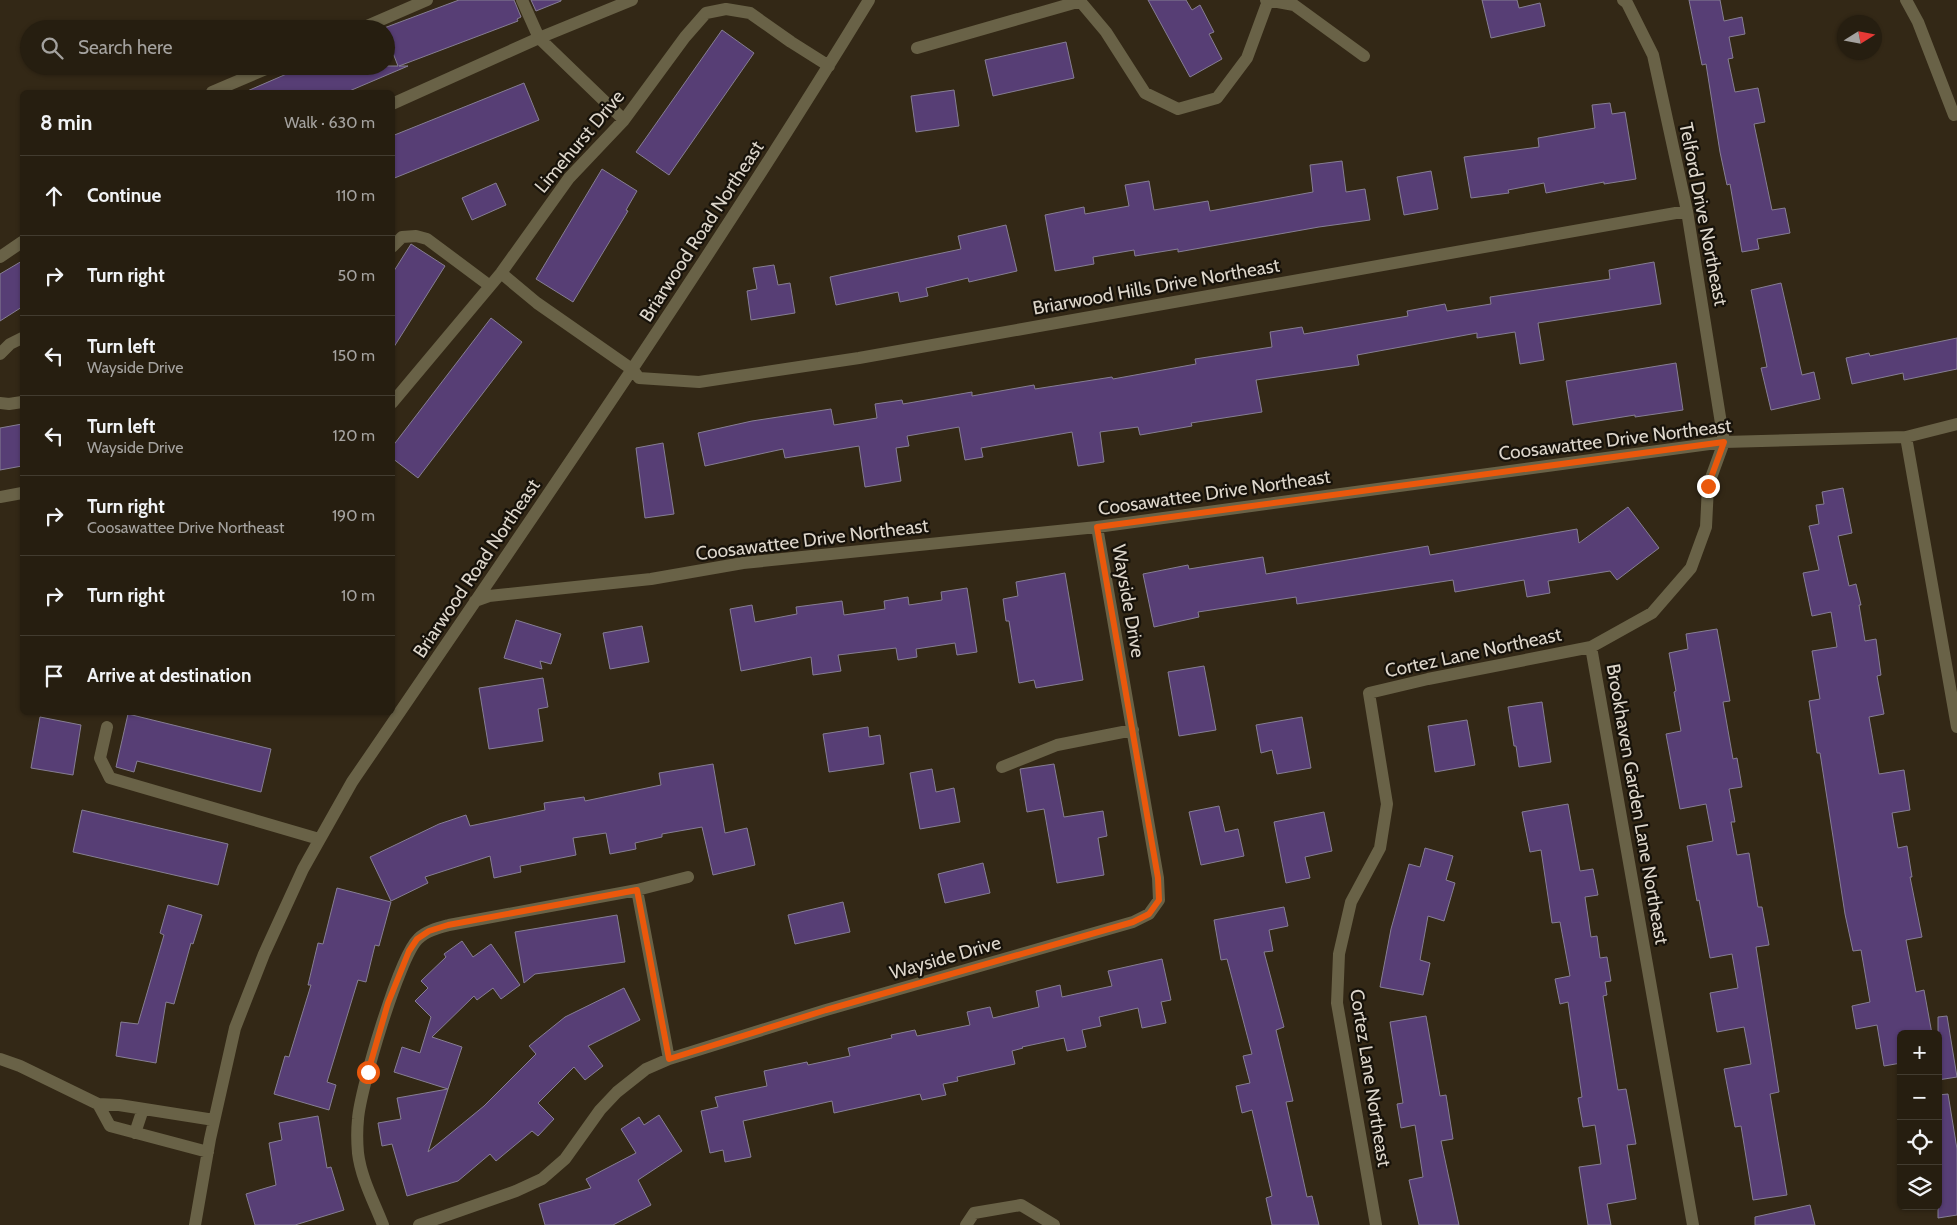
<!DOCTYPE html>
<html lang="en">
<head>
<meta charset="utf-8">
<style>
	:root { --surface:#261e10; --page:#322b1e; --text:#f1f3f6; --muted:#a4a29f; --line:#423c30 }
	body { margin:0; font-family:Cabin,sans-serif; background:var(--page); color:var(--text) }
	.controls { position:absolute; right:15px; bottom:15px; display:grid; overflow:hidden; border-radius:8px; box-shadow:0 1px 4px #0004 }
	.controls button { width:45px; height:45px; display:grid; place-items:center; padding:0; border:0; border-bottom:1px solid var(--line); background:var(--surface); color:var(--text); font:25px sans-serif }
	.compass { position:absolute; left:1837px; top:15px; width:45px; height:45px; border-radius:50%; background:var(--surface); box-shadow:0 1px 4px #0004; rotate:79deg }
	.stop { position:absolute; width:15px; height:15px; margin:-11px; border:4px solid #ea580c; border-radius:50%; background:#fff }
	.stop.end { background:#ea580c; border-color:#fff; box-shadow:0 1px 5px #0008 }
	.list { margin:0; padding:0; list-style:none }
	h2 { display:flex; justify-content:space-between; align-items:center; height:65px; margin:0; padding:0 20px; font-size:21px }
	h2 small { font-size:16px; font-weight:400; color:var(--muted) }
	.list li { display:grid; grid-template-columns:32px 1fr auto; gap:15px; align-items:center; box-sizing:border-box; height:80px; padding:0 20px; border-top:1px solid var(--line) }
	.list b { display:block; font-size:19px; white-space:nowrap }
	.list p { margin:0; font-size:16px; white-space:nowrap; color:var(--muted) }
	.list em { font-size:16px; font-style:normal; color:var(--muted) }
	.icon { flex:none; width:28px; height:28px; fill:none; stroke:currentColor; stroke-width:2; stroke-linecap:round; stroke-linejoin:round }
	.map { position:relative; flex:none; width:1957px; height:1225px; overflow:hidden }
	.search { position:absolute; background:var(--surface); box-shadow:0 1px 4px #0004; left:20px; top:20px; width:375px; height:55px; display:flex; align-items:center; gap:12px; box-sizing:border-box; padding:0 18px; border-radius:28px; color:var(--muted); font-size:19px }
	.panel { position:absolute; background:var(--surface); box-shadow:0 1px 4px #0004; left:20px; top:90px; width:375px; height:625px; border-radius:8px }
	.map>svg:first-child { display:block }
</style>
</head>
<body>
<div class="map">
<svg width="1957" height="1225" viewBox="0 0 1957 1225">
	<rect width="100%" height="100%" fill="#332816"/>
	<path fill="#573e75" stroke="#867e93" d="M 459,0 L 514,0 L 521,17 L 517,19 L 518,21 L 399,66 L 408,66 L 347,92 L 245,92 L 305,66 L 398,66 L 386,35 L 386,29 L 384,28 Z
		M 531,0 L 561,0 L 561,1 L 536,11 Z
		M 1148,0 L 1186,0 L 1192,10 L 1200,5 L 1214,32 L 1209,34 L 1222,59 L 1190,77 Z
		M 1482,0 L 1517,0 L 1519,8 L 1540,3 L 1545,26 L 1491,38 Z
		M 1689,0 L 1720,0 L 1724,21 L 1742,17 L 1745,34 L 1729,37 L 1733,58 L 1728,59 L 1735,92 L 1758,88 L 1765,122 L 1754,124 L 1772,210 L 1785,208 L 1790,233 L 1757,239 L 1759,249 L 1742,252 L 1730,184 L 1727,185 L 1720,152 L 1706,64 L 1702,65 Z
		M 722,30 L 754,53 L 669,175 L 636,152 Z
		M 1066,42 L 1074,78 L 993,96 L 985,60 Z
		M 524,83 L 539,120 L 392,179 L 392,136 Z
		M 954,90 L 959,126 L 916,132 L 911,96 Z
		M 1610,103 L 1612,114 L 1625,112 L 1636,179 L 1604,184 L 1604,182 L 1546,193 L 1544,183 L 1508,190 L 1509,193 L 1471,198 L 1464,157 L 1539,147 L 1538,138 L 1595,128 L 1592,105 Z
		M 1342,161 L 1346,192 L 1365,189 L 1370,220 L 1319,227 L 1178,252 L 1178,249 L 1135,256 L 1134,250 L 1093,257 L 1094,264 L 1055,271 L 1045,215 L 1084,207 L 1085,214 L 1129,206 L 1125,185 L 1149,181 L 1154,210 L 1208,201 L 1210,211 L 1313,192 L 1310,165 Z
		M 602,169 L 637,191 L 626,210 L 628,211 L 573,302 L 536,279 Z
		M 1431,171 L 1438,209 L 1404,215 L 1397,177 Z
		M 496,183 L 506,205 L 472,220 L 462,198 Z
		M 1006,225 L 1017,271 L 969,282 L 968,278 L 926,288 L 928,296 L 900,302 L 898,292 L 836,305 L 830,277 L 961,249 L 958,236 Z
		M 411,244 L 445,266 L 392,350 L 392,274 Z
		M 22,261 L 22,307 L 0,321 L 0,274 Z
		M 1654,262 L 1661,304 L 1538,323 L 1544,360 L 1520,364 L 1515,332 L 1477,338 L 1477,333 L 1357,355 L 1359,365 L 1256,380 L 1262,412 L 1191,423 L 1192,426 L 1140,435 L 1138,427 L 1100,432 L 1104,462 L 1078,466 L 1072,432 L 981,448 L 983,457 L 965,460 L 959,427 L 907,436 L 909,446 L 896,448 L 901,481 L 865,487 L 859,446 L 785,458 L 783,449 L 705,466 L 698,433 L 752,421 L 831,409 L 834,425 L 877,418 L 875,404 L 902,400 L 903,404 L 972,392 L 972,396 L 1034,385 L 1035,389 L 1112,377 L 1113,379 L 1196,364 L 1195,359 L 1272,347 L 1270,332 L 1302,327 L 1304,334 L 1408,316 L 1407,311 L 1445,304 L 1447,311 L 1491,304 L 1490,297 L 1610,279 L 1609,270 Z
		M 774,265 L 778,285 L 790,283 L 795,313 L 751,320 L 747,291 L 757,289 L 753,268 Z
		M 1781,283 L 1802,375 L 1814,372 L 1820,399 L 1771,410 L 1761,368 L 1767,367 L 1751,290 Z
		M 491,318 L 522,342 L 418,478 L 392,458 L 392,447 Z
		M 1957,338 L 1957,369 L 1904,380 L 1903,373 L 1852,384 L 1846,358 L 1869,353 L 1870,356 Z
		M 1676,363 L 1683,410 L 1635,417 L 1635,415 L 1573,425 L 1566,381 Z
		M 22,424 L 22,466 L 0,470 L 0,428 Z
		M 663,443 L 674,514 L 645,518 L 636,448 Z
		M 1843,488 L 1852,533 L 1838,536 L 1849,586 L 1856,584 L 1861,605 L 1859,605 L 1865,641 L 1876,639 L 1881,675 L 1877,676 L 1884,714 L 1869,717 L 1879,774 L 1904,770 L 1910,810 L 1892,813 L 1898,848 L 1907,846 L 1912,877 L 1910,877 L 1922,937 L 1906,940 L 1916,992 L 1924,990 L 1932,1034 L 1901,1034 L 1901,1063 L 1884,1066 L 1877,1025 L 1856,1029 L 1852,1006 L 1870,1002 L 1861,950 L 1853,951 L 1845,914 L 1820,753 L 1817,753 L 1809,701 L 1820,699 L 1812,651 L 1837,647 L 1831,612 L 1812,616 L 1803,573 L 1819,570 L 1809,526 L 1819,524 L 1816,505 L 1824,504 L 1822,492 Z
		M 1628,507 L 1659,548 L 1617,580 L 1610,571 L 1548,581 L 1550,593 L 1527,597 L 1524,580 L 1455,592 L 1453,580 L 1297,604 L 1296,597 L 1198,612 L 1199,617 L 1154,627 L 1143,574 L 1188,565 L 1189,569 L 1263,557 L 1266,574 L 1428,546 L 1430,555 L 1577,529 L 1579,543 Z
		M 1065,573 L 1083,680 L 1036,688 L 1034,680 L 1019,683 L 1009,621 L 1006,621 L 1003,599 L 1018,596 L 1016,582 Z
		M 967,588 L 977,652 L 957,655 L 955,643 L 916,649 L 917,657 L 898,660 L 896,648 L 838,655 L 841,671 L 813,675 L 811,657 L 741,671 L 730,609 L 752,605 L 755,622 L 797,614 L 796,607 L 842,601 L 844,615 L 885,609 L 884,601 L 908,597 L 909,605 L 942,600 L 941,592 Z
		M 516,620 L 561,634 L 551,664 L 540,661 L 542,669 L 504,658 Z
		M 642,626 L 649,662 L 610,669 L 603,633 Z
		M 1717,629 L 1730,701 L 1723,702 L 1733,759 L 1737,758 L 1742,787 L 1729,789 L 1735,822 L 1731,822 L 1737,855 L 1749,853 L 1758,907 L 1762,907 L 1769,945 L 1756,947 L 1779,1092 L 1770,1094 L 1787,1195 L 1753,1200 L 1741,1126 L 1735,1127 L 1724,1069 L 1751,1064 L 1744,1027 L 1717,1032 L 1710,993 L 1738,988 L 1732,954 L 1710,958 L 1699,900 L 1697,901 L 1687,846 L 1713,841 L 1706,804 L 1680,809 L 1666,734 L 1681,731 L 1674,692 L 1676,691 L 1669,653 L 1688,649 L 1686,634 Z
		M 1204,666 L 1216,730 L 1179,736 L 1168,672 Z
		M 543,678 L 548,707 L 538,709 L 543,741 L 489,749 L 479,688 Z
		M 1542,702 L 1551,762 L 1519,767 L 1516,746 L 1514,746 L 1508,707 Z
		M 128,714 L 271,749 L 261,792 L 137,761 L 134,772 L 116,767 Z
		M 40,717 L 81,725 L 73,775 L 31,768 Z
		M 1302,717 L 1311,768 L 1277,774 L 1272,750 L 1261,753 L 1256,725 Z
		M 1467,720 L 1475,765 L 1435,772 L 1428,726 Z
		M 868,727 L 869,737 L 880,735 L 884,764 L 829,772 L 823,734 Z
		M 713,764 L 725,833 L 747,828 L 755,865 L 713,875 L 702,827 L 662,834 L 662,837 L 635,843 L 636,849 L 610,854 L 606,833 L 573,838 L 576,855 L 520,866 L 521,872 L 494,878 L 490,856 L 425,877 L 428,883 L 391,901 L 370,857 L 439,824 L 466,815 L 470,826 L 545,810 L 544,803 L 584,797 L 585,801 L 661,785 L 659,773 Z
		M 1054,764 L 1064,817 L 1103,811 L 1107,836 L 1098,838 L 1104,875 L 1057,883 L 1044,809 L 1027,812 L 1020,769 Z
		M 932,769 L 936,792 L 954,788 L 960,822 L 920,829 L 910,773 Z
		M 1568,804 L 1580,871 L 1593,869 L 1598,895 L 1585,897 L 1591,937 L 1597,936 L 1600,958 L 1607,957 L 1611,981 L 1605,982 L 1607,995 L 1603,996 L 1618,1090 L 1626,1089 L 1636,1144 L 1627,1145 L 1636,1199 L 1607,1204 L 1611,1225 L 1588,1225 L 1579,1167 L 1601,1164 L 1595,1125 L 1583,1127 L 1578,1098 L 1582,1097 L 1568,1002 L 1560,1004 L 1555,979 L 1570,976 L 1560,922 L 1552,923 L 1541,850 L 1530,852 L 1522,812 Z
		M 1219,806 L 1225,832 L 1238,829 L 1244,856 L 1201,865 L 1189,812 Z
		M 82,810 L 228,844 L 218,885 L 73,852 Z
		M 1324,812 L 1332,851 L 1305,857 L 1310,878 L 1286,883 L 1274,822 Z
		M 1425,848 L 1453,856 L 1446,880 L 1455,883 L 1444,921 L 1428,916 L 1420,960 L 1430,963 L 1423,995 L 1380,987 L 1391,929 L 1409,864 L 1420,867 Z
		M 983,863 L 990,893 L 945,903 L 938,874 Z
		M 337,888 L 391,902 L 379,946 L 375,945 L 366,982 L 358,980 L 327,1082 L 336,1085 L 329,1110 L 274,1094 L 285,1056 L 289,1057 L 311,985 L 308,985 L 318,943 L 323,944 Z
		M 843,902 L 850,932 L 795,944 L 788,915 Z
		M 168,905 L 202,915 L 193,944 L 191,943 L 174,1004 L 166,1002 L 156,1063 L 116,1056 L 121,1022 L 138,1024 L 164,935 L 160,933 Z
		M 1284,907 L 1288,926 L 1269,930 L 1273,951 L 1264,952 L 1284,1027 L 1276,1030 L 1293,1101 L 1286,1102 L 1307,1197 L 1312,1196 L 1319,1225 L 1272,1225 L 1266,1198 L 1272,1196 L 1252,1110 L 1242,1113 L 1236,1086 L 1250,1083 L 1243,1056 L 1252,1054 L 1227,959 L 1221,960 L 1214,920 Z
		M 617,915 L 625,962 L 535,974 L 524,983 L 515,932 Z
		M 462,941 L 473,957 L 491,944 L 520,985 L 501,999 L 493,988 L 477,1000 L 474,996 L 432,1037 L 462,1047 L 448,1089 L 394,1072 L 402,1047 L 420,1053 L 431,1017 L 415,1001 L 428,988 L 421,981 L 446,957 L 444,954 Z
		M 1162,959 L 1171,1000 L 1161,1002 L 1166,1023 L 1142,1028 L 1138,1008 L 1099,1017 L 1101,1026 L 1082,1030 L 1086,1047 L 1067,1051 L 1064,1038 L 1022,1047 L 1023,1048 L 1012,1051 L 1015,1064 L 957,1077 L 958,1081 L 943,1084 L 946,1095 L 922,1100 L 920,1094 L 834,1113 L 832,1101 L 743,1121 L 751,1157 L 725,1162 L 723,1150 L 710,1153 L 701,1111 L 718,1107 L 715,1097 L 767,1086 L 764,1071 L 807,1062 L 808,1065 L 850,1056 L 848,1048 L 892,1038 L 891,1035 L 915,1030 L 917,1036 L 970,1025 L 967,1012 L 990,1007 L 993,1018 L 1039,1007 L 1036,991 L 1060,985 L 1062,997 L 1112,986 L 1108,971 Z
		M 624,988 L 640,1020 L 588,1046 L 603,1066 L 585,1080 L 574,1067 L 538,1103 L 554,1119 L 538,1136 L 532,1131 L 496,1161 L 490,1154 L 458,1181 L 407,1196 L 392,1144 L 382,1146 L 378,1123 L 401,1119 L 397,1098 L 448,1089 L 428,1152 L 484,1106 L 536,1054 L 529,1046 L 565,1017 Z
		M 1426,1016 L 1440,1096 L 1446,1095 L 1453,1139 L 1441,1141 L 1459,1225 L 1419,1225 L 1409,1180 L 1423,1177 L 1415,1125 L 1401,1128 L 1397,1104 L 1403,1103 L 1390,1022 Z
		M 1947,1016 L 1957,1077 L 1938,1080 L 1938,1017 Z
		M 1948,1094 L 1957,1149 L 1957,1215 L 1938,1218 L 1938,1095 Z
		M 659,1115 L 682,1151 L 638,1180 L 651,1205 L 613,1225 L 545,1225 L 539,1204 L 591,1188 L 586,1179 L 636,1153 L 621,1129 L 639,1117 L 644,1125 Z
		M 318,1116 L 327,1168 L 331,1167 L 344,1210 L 295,1225 L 255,1225 L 246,1194 L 276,1185 L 269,1143 L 282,1140 L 279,1123 Z
		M 1810,1205 L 1815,1225 L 1755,1225 L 1755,1217 Z"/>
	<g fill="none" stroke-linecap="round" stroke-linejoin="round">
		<path stroke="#696247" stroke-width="12" d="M 522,0 L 539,38 L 624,120
			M 1079,0 L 1106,32 L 1145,93 L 1178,109 L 1217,98 L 1247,58 L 1268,1
			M 1266,0 L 1294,5 L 1364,56
			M 1906,0 L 1918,22 L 1954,115
			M 360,29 L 427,0
			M 917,48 L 1081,1
			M 212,92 L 273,66
			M 392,104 L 539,38 L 632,0
			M 392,247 L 402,237 L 416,236 L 427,239 L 490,286
			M 0,257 L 22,242
			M 501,273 L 537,303 L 633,370 L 639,378 L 699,382 L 859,358 L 1687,211
			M 0,354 L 10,344 L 22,338
			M 0,403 L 9,404 L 22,402
			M 392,403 L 501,273 L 569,178 L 624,120 L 685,37 L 706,13 L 726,9 L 750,13 L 791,42 L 829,66
			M 1906,437 L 1957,727
			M 0,497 L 22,493
			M 475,601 L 489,596 L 651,579 L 743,563 L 1097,527 L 1724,442 L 1906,437 L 1957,424
			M 1591,647 L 1693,1225
			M 107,727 L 100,758 L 110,778 L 319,839
			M 1002,767 L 1057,745 L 1133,730
			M 637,890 L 669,1059
			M 0,1059 L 20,1066 L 98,1104 L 119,1105 L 214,1120
			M 98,1104 L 110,1126 L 208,1152
			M 135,1133 L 143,1109
			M 195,1225 L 210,1139 L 235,1028 L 264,954 L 303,869 L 352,782 C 528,524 706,267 869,0
			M 383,1225 C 374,1202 361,1178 358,1153 C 357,1142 357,1129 358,1119 C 360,1090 399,957 418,939 C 426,931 438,928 449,925 L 637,890 L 688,877
			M 419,1225 L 516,1191 L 542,1179 L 565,1159 L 600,1110 L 617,1092 L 646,1069 L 669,1059 L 826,1010 L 1133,922 L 1149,914 L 1159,900 L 1158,878 L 1097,527
			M 966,1225 L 974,1213 L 1021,1205 L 1054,1225
			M 1376,1225 L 1337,1003 L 1339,954 L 1351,902 L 1380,848 L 1387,804 L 1369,693 L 1428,679 L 1591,647 L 1652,613 L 1691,568 L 1706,527 L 1708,486 L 1724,442 L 1687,211 L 1653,55 L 1627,3 L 1623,0"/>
	</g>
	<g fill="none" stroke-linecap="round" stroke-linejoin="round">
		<path stroke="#ea580c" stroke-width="6" d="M 368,1072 L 388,1003 L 409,951 L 417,939 L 429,931 L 448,925 L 637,890 L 669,1059 L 826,1010 L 1133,922 L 1149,914 L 1159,900 L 1158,878 L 1097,527 L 1724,442 L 1708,486"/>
	</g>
	<g text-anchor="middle" stroke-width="4.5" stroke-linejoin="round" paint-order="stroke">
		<g font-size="19" fill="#ddd6cb" stroke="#17120a">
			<text transform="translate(579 141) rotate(-50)" y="7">Limehurst Drive</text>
			<text transform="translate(1704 214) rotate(79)" y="7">Telford Drive Northeast</text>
			<text transform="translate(701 231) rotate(-57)" y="7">Briarwood Road Northeast</text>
			<text transform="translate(1156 286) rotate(-10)" y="7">Briarwood Hills Drive Northeast</text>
			<text transform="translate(1615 439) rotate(-7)" y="7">Coosawattee Drive Northeast</text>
			<text transform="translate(1214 492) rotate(-8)" y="7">Coosawattee Drive Northeast</text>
			<text transform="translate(812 539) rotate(-7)" y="7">Coosawattee Drive Northeast</text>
			<text transform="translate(476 568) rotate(-56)" y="7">Briarwood Road Northeast</text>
			<text transform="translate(1129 601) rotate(80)" y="7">Wayside Drive</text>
			<text transform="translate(1473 652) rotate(-12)" y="7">Cortez Lane Northeast</text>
			<text transform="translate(1638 804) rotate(80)" y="7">Brookhaven Garden Lane Northeast</text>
			<text transform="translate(945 957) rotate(-16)" y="7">Wayside Drive</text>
			<text transform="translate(1371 1078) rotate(81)" y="7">Cortez Lane Northeast</text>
		</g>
	</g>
</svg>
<div class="controls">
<button>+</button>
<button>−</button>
<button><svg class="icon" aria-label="locate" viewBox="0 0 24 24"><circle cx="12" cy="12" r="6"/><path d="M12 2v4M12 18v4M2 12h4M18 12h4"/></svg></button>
<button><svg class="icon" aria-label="layers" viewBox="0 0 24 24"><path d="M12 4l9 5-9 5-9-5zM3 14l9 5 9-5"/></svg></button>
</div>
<svg class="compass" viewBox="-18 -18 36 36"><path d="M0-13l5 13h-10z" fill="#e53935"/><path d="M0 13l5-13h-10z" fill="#a4a29f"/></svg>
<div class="stop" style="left:368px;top:1072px"></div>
<div class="stop end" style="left:1708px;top:486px"></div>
<div class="search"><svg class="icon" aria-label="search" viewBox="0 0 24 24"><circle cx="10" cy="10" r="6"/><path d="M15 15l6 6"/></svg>Search here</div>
<section class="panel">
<h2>8 min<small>Walk · 630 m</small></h2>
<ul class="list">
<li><svg class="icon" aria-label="ahead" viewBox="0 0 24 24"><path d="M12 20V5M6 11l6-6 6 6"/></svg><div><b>Continue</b></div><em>110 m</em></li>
<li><svg class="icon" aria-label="right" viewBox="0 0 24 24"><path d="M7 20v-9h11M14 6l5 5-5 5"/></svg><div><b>Turn right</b></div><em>50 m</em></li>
<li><svg class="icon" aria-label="left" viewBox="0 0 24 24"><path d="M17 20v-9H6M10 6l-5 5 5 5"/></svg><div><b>Turn left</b><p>Wayside Drive</p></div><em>150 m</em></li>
<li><svg class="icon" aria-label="left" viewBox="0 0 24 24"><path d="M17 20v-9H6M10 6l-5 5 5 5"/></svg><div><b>Turn left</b><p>Wayside Drive</p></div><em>120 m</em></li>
<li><svg class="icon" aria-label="right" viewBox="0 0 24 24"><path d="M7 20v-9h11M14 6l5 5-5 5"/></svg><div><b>Turn right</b><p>Coosawattee Drive Northeast</p></div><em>190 m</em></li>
<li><svg class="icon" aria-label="right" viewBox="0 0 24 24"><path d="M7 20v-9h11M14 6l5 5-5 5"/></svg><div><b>Turn right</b></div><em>10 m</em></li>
<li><svg class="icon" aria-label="arrive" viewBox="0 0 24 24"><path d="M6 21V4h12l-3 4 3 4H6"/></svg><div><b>Arrive at destination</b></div></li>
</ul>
</section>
</div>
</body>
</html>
